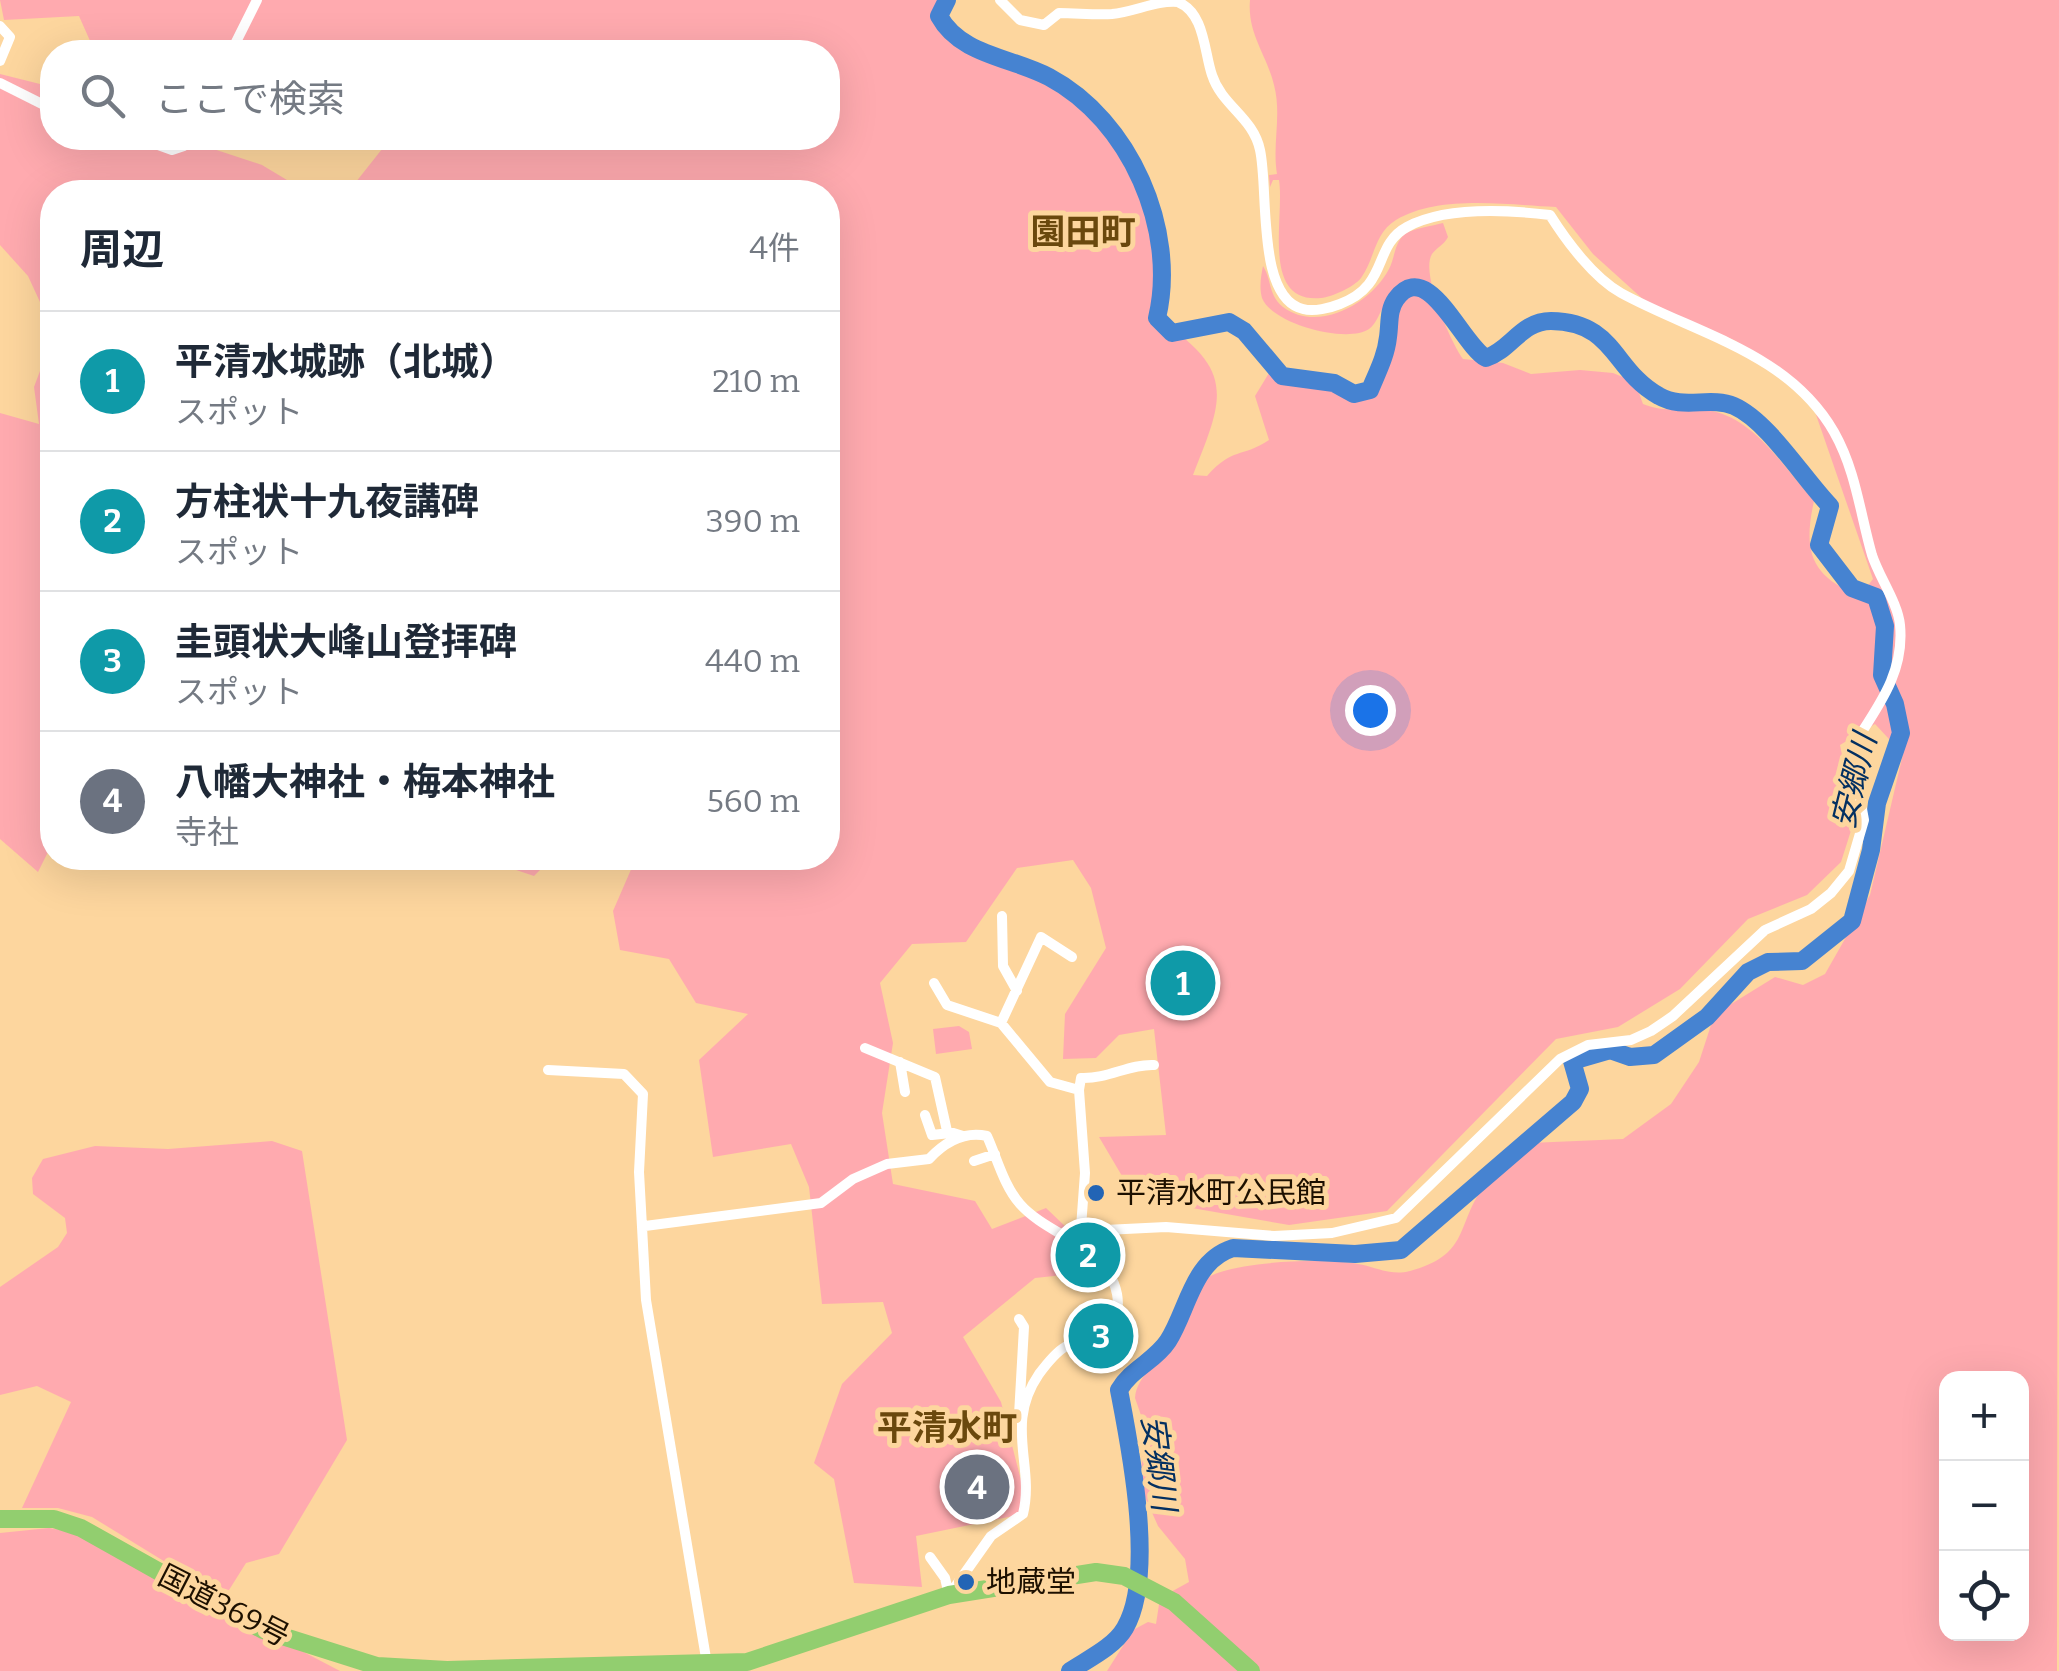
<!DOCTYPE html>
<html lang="ja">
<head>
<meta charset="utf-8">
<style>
	:root { --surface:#fff; --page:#f6f6f7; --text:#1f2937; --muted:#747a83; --line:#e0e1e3; --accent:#2264b5 }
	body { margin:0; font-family:Bitter,"Noto Sans JP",serif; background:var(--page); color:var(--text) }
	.controls { position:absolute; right:30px; bottom:30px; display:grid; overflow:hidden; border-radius:20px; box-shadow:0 10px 40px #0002 }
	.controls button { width:90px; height:90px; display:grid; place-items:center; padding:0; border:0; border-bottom:2px solid var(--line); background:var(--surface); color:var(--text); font:50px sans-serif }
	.you { position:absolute; left:1370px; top:710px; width:35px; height:35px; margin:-25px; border:8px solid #fff; border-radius:50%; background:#1a73e8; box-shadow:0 0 0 15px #1a73e833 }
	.badge { display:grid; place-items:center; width:65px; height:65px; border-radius:50%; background:var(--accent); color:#fff; font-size:32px; font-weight:700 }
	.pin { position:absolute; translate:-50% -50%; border:5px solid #fff; box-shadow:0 2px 10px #0006 }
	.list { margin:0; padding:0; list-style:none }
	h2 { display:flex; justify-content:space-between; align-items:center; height:130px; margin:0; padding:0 40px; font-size:42px }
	h2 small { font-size:32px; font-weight:400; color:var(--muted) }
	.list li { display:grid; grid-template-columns:65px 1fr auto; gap:30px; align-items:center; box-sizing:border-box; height:140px; padding:0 40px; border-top:2px solid var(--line) }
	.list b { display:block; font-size:38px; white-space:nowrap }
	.list p { margin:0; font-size:32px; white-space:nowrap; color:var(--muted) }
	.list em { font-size:32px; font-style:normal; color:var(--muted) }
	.icon { flex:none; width:55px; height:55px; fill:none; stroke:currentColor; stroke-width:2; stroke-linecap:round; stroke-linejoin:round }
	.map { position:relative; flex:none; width:2059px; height:1671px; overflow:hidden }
	.search { position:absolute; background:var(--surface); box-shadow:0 10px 40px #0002; left:40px; top:40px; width:800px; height:110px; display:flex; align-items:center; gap:25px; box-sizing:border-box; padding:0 35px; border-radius:40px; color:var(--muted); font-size:38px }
	.panel { position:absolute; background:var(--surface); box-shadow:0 10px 40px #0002; left:40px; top:180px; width:800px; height:690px; border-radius:40px }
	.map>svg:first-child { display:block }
</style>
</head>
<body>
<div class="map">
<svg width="2059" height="1671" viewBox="0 0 2059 1671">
	<rect width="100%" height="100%" fill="#fdd69e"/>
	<path fill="#ffaaaf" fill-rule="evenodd" d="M 0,0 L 937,0 L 936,24 C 949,51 988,57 1014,67 C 1130,111 1154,210 1160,321 C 1238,371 1222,401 1193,475 L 1207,476 C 1234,446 1240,459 1269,440 L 1255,396 L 1269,373 C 1300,387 1351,403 1379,374 L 1396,308 L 1382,309 C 1379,315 1375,325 1369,329 C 1347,344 1272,324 1262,298 C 1259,287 1261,276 1263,266 C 1272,280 1268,295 1283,307 C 1319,334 1372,302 1389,269 C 1395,258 1394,243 1405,234 C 1414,228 1432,226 1443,223 L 1448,237 C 1444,245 1436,248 1432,254 C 1420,273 1451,343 1463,359 L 1503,363 L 1531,374 L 1580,370 L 1613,373 L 1635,382 L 1643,404 C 1667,414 1688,406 1712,411 C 1756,420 1785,469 1814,501 C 1803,551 1810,576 1860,596 L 1873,579 L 1813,406 L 1736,341 L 1645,301 L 1593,254 L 1556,207 C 1508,205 1439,194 1396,220 C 1374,233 1375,259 1361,278 C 1354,287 1332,297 1321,298 C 1260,304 1285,217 1279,180 L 1273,180 L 1270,187 L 1269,175 L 1277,174 C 1272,144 1282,115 1274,85 C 1267,55 1247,34 1250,0 L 2059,0 L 2057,1671 L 1107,1671 L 1133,1630 L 1148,1622 L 1156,1624 L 1160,1598 L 1189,1582 L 1185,1559 L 1158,1526 L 1141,1488 L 1143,1421 L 1135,1398 C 1137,1373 1165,1358 1178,1338 C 1190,1321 1188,1297 1202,1282 C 1223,1260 1328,1258 1358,1264 C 1376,1267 1390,1276 1410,1271 C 1468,1255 1456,1229 1481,1190 C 1493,1173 1515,1157 1530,1143 L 1623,1139 L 1671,1104 L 1699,1062 L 1711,1025 L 1728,1006 L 1775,977 L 1803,985 L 1825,974 L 1870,895 L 1903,754 L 1875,724 L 1840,745 L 1855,818 L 1841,862 L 1807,895 L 1748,919 L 1680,989 L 1618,1027 L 1556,1039 L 1387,1211 L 1289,1225 L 1135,1198 L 1099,1137 L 1166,1135 L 1154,1029 L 1119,1035 L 1096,1058 L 1063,1059 L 1065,1014 L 1106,948 L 1091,888 L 1073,860 L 1017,868 L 966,942 L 912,944 L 880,983 L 893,1043 L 882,1113 L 893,1184 L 975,1201 L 992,1229 L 1046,1208 L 1111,1270 L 1035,1278 L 963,1337 L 1001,1402 L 1026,1500 L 1023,1514 L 916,1536 L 922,1587 L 854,1583 L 834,1479 L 814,1463 L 842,1384 L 892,1333 L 883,1302 L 822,1304 L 809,1187 L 791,1144 L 713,1157 L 699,1060 L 748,1014 L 696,1003 L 669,959 L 620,950 L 613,911 L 636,858 L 828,858 L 828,192 L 348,192 L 386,144 L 405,138 L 828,138 L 828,52 L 95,52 L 79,16 L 4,20 ZM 1946,1378 L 2022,1378 L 2022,1634 L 1946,1634 Z
		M 0,74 L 52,87 L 52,138 L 180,138 L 262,165 L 307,192 L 52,192 L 52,328 L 28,276 L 0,245 Z
		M 52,339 L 52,844 L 38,872 L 0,839 L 0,413 L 39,424 L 34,387 Z
		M 480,858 L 552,858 L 534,876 Z
		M 959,1026 L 969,1032 L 972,1049 L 936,1054 L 933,1029 Z
		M 272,1141 L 302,1151 L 347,1440 L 279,1554 L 246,1563 L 224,1598 L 92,1517 L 58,1508 L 22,1508 L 71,1402 L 37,1386 L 0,1395 L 0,1287 L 58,1247 L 67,1233 L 65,1218 L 33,1194 L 32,1178 L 43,1159 L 95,1146 L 168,1149 Z
		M 49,1528 L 74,1532 L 340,1671 L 0,1671 L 0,1533 Z"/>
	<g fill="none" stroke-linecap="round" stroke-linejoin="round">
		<path stroke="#4683d1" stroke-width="18" d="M 947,0 L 939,16 C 960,55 1011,57 1049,77 C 1130,120 1178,230 1157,318 L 1172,333 L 1229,322 L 1244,331 L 1282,376 L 1334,383 L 1354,394 L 1370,390 C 1377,373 1386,356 1388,337 C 1390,324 1388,310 1396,299 C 1428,256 1461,344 1486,358 C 1511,350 1521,321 1551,321 C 1616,322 1612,370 1659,396 C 1683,410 1710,396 1734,406 C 1768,421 1803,478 1830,506 L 1819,545 L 1852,588 L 1876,597 L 1885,626 L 1882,675 L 1895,704 L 1901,733 L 1877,803 L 1871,850 L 1852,921 L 1802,961 L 1768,962 L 1748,972 L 1707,1017 L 1654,1055 L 1630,1057 L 1610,1050 L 1572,1061 L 1580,1089 L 1573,1102 L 1401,1250 L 1355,1254 L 1233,1248 C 1192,1261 1188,1310 1168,1341 C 1155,1361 1131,1369 1119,1390 C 1130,1447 1156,1575 1125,1628 C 1114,1647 1088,1659 1070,1671"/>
		<path stroke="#fff" stroke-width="10" d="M 1000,0 L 1020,20 L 1044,25 L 1059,13 C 1076,13 1095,15 1112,14 C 1134,12 1157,0 1178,2 C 1205,13 1204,52 1212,75 C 1222,106 1253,117 1260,150 C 1269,190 1256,298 1303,309 C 1314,312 1330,308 1340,304 C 1390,285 1372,246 1407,227 C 1446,206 1508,210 1550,215 C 1567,242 1594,278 1621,293 C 1696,334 1788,352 1834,432 C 1856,471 1860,513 1872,555 C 1879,577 1898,603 1900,625 C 1905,675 1875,710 1851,749 L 1864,820 L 1849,871 L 1831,893 L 1811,909 L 1765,930 L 1673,1016 L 1651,1031 L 1631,1040 L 1588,1045 L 1560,1059 L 1396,1218 L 1332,1233 L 1274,1236 L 1166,1227 L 1105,1230 L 1080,1241
			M 0,26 L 10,37 L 0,61
			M 231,52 L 257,0
			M 0,83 L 52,109
			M 139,138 L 172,150 L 184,146 L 187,138
			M 1002,916 L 1003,966 L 1017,991
			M 1072,957 L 1041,937 L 1001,1023 L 1050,1082 L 1079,1090 L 1085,1173 L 1080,1241
			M 934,983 L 947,1005 L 1001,1023
			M 865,1048 L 935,1077 L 947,1131 L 963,1136
			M 900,1062 L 905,1092
			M 548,1070 L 624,1074 L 643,1094 L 639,1172 L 646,1300 L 707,1664
			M 1079,1090 L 1081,1078 C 1109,1079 1128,1064 1154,1065
			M 925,1115 L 932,1135 L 950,1133
			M 974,1161 L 995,1154
			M 645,1226 L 821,1203 L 853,1179 L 887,1164 L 929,1159 C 944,1143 964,1131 987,1136 C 997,1158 1004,1186 1020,1204 C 1048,1236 1108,1246 1117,1294 C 1124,1332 1089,1332 1065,1347 C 1056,1352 1045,1366 1039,1374 C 1004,1425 1035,1465 1023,1514 L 991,1536 L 950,1594
			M 1019,1415 L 1024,1327 L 1019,1319
			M 930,1557 L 945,1578 L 949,1595"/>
		<path stroke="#92ce6f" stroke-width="18" d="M 0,1519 L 54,1519 L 81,1528 L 263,1630 L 377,1666 L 447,1670 L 747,1662 L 949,1595 L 1096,1572 L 1124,1576 L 1174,1602 L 1251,1671"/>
	</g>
	<g fill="#2264b5" stroke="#fdd69e" stroke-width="4">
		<circle cx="1096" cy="1193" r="10"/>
		<circle cx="966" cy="1582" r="10"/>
	</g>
	<g text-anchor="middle" stroke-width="10" stroke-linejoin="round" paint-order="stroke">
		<g font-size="30" fill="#1d1000" stroke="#fdd69e" text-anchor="start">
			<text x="1116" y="1203">平清水町公民館</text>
			<text x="986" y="1592">地蔵堂</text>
		</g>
		<g font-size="30" fill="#1d1000" stroke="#fdd69e">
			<text transform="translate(224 1606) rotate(27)" y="10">国道369号</text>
		</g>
		<g font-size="32" font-style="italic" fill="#043061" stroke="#fdd69e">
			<text transform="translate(1854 781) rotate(-76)" y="11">安郷川</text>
			<text transform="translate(1159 1463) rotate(83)" y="11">安郷川</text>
		</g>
		<g font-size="35" font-weight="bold" fill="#6a480d" stroke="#fdd69e">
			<text x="1083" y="244">園田町</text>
			<text x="947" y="1440">平清水町</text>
		</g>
	</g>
</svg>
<div class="controls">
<button>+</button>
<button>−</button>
<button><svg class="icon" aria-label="locate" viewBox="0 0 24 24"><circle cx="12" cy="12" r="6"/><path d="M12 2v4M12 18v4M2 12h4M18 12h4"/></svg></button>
</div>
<div class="you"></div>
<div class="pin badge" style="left:1183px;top:983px;background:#0f9aa8">1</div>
<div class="pin badge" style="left:1088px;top:1255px;background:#0f9aa8">2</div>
<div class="pin badge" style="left:1101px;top:1336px;background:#0f9aa8">3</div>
<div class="pin badge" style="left:977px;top:1487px;background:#6b7280">4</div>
<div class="search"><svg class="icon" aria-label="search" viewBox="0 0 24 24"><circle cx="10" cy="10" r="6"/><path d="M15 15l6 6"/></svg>ここで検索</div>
<section class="panel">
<h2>周辺<small>4件</small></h2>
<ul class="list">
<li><span class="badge" style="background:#0f9aa8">1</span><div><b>平清水城跡（北城）</b><p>スポット</p></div><em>210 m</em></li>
<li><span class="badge" style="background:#0f9aa8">2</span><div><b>方柱状十九夜講碑</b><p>スポット</p></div><em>390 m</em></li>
<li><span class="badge" style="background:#0f9aa8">3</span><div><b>圭頭状大峰山登拝碑</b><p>スポット</p></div><em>440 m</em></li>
<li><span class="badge" style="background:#6b7280">4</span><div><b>八幡大神社・梅本神社</b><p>寺社</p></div><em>560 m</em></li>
</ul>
</section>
</div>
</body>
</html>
